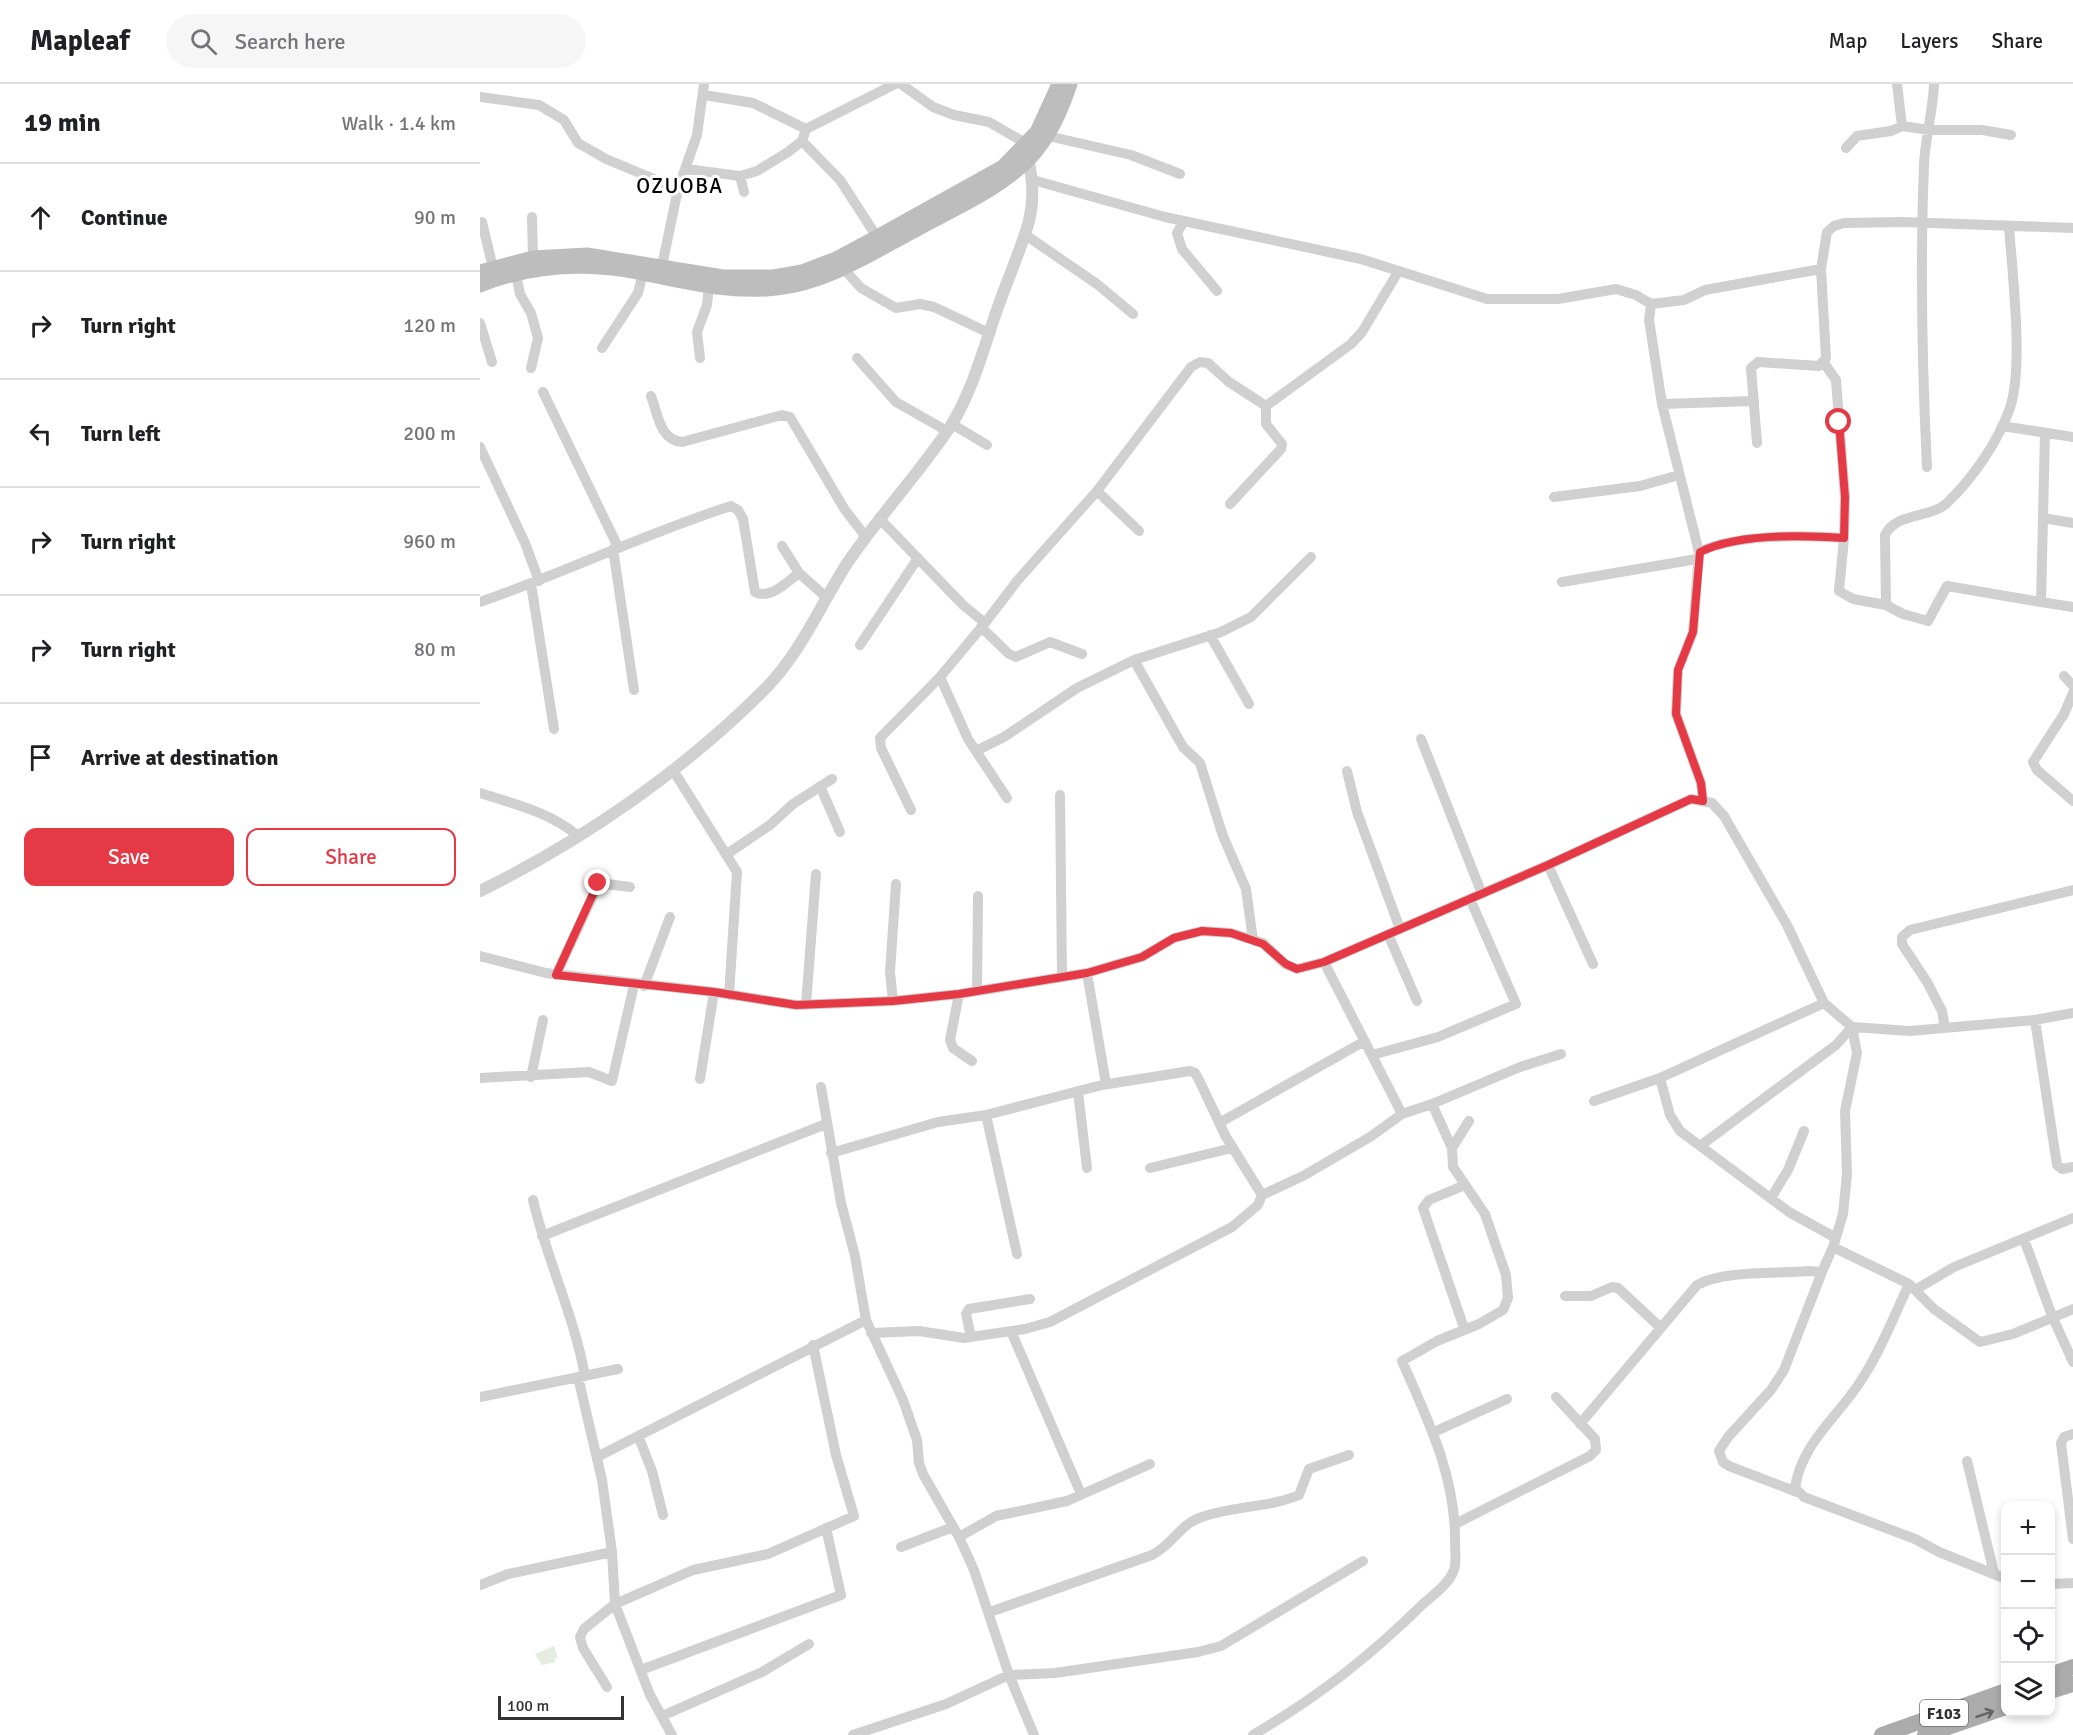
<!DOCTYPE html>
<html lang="en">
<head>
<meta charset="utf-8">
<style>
	:root { --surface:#fff; --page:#f6f6f6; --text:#202124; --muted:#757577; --line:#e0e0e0; --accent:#e63946 }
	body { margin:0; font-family:Signika,sans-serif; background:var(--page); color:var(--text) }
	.controls { position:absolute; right:18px; bottom:18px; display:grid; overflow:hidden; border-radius:12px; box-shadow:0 3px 9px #0003 }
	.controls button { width:54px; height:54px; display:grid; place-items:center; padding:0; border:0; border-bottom:2px solid var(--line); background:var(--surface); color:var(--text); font:30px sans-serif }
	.scale { position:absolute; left:18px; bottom:15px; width:126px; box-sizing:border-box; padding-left:6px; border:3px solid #333; border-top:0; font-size:16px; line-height:21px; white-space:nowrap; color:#333; -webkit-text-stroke:4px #fff; paint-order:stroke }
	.stop { position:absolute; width:18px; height:18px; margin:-14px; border:4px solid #e63946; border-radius:50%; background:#fff }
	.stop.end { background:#e63946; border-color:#fff; box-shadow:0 2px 6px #0008 }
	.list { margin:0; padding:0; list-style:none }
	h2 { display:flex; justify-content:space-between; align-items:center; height:78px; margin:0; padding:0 24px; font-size:26px }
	h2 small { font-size:20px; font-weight:400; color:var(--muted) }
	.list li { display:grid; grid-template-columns:39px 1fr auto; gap:18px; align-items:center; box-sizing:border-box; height:108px; padding:0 24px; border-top:2px solid var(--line) }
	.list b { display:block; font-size:22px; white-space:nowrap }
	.list em { font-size:20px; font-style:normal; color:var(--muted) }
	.actions { display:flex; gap:12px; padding:18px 24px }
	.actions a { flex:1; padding:14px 0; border:2px solid var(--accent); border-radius:12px; text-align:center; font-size:21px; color:var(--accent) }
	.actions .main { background:var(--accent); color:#fff }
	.icon { flex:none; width:33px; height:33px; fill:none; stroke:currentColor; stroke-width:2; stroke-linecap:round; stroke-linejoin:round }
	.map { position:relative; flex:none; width:1593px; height:1651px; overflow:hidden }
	header { display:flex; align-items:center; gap:36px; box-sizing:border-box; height:84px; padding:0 30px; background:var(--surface); border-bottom:2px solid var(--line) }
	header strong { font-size:28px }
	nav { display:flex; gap:33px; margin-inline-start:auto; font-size:21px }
	.search { width:420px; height:54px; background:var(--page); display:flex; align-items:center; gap:15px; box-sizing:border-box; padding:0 21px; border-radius:33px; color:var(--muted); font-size:22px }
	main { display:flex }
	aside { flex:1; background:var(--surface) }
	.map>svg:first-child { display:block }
</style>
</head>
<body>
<header>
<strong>Mapleaf</strong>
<div class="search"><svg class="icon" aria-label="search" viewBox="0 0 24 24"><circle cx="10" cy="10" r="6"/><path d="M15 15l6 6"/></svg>Search here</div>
<nav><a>Map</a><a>Layers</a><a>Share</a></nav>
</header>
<main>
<aside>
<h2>19 min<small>Walk · 1.4 km</small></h2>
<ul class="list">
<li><svg class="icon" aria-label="ahead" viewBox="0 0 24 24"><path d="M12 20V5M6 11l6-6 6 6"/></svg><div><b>Continue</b></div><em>90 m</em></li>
<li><svg class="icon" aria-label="right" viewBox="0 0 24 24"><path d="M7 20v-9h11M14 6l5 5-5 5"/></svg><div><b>Turn right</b></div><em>120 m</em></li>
<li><svg class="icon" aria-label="left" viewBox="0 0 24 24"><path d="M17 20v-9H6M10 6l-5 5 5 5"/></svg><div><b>Turn left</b></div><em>200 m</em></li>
<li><svg class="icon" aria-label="right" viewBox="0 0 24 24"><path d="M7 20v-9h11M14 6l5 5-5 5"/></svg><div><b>Turn right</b></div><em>960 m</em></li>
<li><svg class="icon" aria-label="right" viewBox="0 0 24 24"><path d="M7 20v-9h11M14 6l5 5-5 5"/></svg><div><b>Turn right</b></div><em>80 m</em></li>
<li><svg class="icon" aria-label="arrive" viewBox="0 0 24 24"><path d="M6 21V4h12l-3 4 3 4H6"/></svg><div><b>Arrive at destination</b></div></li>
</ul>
<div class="actions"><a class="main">Save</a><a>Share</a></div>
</aside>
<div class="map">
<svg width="1593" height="1651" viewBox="0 0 1593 1651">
	<rect width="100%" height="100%" fill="#fff"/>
	<path fill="#e6ecdf" d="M 74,1562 L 78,1574 L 74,1574 L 76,1578 L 62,1581 L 55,1570 Z"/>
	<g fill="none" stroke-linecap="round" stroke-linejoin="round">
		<path stroke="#d0d0d0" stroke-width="10" d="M 421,0 L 453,23 L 474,31 L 509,38 L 547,60
			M 1417,0 L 1422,42
			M 224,11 L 273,19 L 326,45
			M 0,13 L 59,21 L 84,36 L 98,59 L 126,75 L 198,105
			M 568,52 L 651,71 L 700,90
			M 322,57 L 360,96 L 397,153
			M 1366,64 L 1377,52 L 1411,47 L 1422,42 L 1449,46 L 1502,46 L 1531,51
			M 206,85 L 260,92 L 277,87 L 308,68 L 322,57 L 326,45 L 415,0
			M 260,92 L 264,108
			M 553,96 L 685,133 L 881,175 L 1007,215 L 1078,215 L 1136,205 L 1156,211 L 1171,220 L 1204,216 L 1225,206 L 1341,185 L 1347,148 L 1354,142 L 1364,139 L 1423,138 L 1593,144
			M 52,133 L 53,174
			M 704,137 L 697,149 L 702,165 L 737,207
			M 2,138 L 13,184
			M 1529,142 C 1532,188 1544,282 1530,324 C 1518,358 1493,394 1467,419 C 1450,435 1416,428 1405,451 L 1406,521 L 1423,530 L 1448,537 L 1467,502 L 1561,518 L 1565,349
			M 544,150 L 617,200 L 653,230
			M 182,182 L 198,105 L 217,51 L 224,0
			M 363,184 L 381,204 L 416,224 L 440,220 L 454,223 L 509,249
			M 36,190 L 40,210 L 51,229 L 58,254 L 51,284
			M 1171,220 L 1169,236 L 1182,320 L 1219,468
			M 0,239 L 12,278
			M 122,264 L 158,209 L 163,189
			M 220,274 L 217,248 L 227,221 L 229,202
			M 377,274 L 416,318 L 467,347
			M 1344,279 L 1356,296 L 1365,413 L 1364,454
			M 63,308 L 138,463
			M 171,312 C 178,331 180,356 202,358 L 302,331 L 310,333 L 365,426 L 386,453
			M 1182,320 L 1274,317
			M 786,322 L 871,260 L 882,248 L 918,188
			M 472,340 L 507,361
			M 1522,342 L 1593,353
			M 1277,359 L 1271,284 L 1278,278 L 1339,282 L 1346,274 L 1341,185
			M 0,363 L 45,459 L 59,497
			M 1447,383 C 1442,282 1440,182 1444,81 C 1445,54 1453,28 1454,0
			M 617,407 L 659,447
			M 1074,413 L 1160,402 L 1199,391
			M 399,434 L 483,521 L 505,539 L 537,497 L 617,407 L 711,283 L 720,278 L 728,279 L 749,298 L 786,322 L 786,340 L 802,360 L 801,365 L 750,420
			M 1563,434 L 1593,439
			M 302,462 L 319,489 L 347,514
			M 133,465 L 154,606
			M 1082,498 L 1217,475
			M 51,500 L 74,645
			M 0,518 C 85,489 166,449 251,422 L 258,426 L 263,435 L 275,508 C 290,516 307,498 319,489
			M 1561,518 L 1593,523
			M 501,543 L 529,570 L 536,573 L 570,558 L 602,570
			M 730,551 L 769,620
			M 380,561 L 438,474
			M 654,576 L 703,663 L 720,679 L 743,752 L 766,805 L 773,856
			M 1584,592 L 1593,602
			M 460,593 L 488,655 L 527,714
			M 1593,609 L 1584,630 L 1553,678 L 1557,686 L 1593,717
			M 941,655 L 1002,810
			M 496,667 L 524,653 L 597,604 L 654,576 L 741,548 L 771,533 L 831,473
			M 193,686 L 257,788 L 249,911
			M 867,687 L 877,728 L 920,845
			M 340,702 L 360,748
			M 0,709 C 34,720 70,728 98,752
			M 580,711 L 582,893
			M 1223,717 L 1221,699 L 1196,630 L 1198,586 L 1213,548 L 1219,468 C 1256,450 1324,451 1364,454 L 1359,507 L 1373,515 L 1406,521
			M 431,726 L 401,664 L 400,654 L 460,593 L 505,539
			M 247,770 L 290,741 L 313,720 L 352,695
			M 1068,781 L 1113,880
			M 908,850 L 937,917
			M 0,872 L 66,889 L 234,908 L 316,921 L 413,917 L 479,910 L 607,889 L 662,873 L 694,854 L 722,847 L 751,849 L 783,859 L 805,880 L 817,885 L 844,878 L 1068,781 L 1211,715 L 1232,719 L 1244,732 L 1307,841 L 1344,919 L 1372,943 L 1430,947 L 1555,936 L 1593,929
			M 844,878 L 922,1030
			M 607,889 L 626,1000
			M 76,891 L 119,799 L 150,803
			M 164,902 L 190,833
			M 497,907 L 498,812
			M 479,910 L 470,956 L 473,964 L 492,977
			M 413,917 L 410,888 L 416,800
			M 326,921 L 336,790
			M 1555,936 L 1577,1081 L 1582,1085 L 1593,1083
			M 1465,944 L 1462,927 L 1447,898 L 1422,860 L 1422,853 L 1430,846 L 1593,806
			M 892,971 L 958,953 L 1036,920 L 990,815
			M 51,993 L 63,936
			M 0,994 L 109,988 L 132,997 L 154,901
			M 1180,994 L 1190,1031 L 1200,1047 L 1309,1128 L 1356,1154
			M 220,995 L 234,908
			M 341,1003 L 361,1119 L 375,1172 L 386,1236 L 423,1316 L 437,1356 L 439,1379 L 443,1390 L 479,1453 L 494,1486 L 529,1591 L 554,1651
			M 598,1008 L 607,1084
			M 1114,1017 L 1180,994 L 1344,919
			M 952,1020 L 972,1064
			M 506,1031 L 537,1170
			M 739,1039 L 885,957
			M 1220,1062 L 1356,961 L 1372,943
			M 351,1069 L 458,1038 L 506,1031 L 622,1001 L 710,987 L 715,989 L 719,996 L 746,1053 L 782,1111 L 778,1121 L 752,1143 L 570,1238 L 545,1245 L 484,1254 L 439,1247 L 391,1249
			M 670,1084 L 752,1064
			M 782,1111 L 823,1092 L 890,1053 L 922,1030 L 952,1020 L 1040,983 L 1081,970
			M 1291,1114 L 1308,1086 L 1324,1047
			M 53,1116 C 67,1176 94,1231 105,1292
			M 62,1152 L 346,1040
			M 1544,1155 L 1572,1232 L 1593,1278
			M 1353,1163 L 1429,1200 L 1454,1225 L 1500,1258 L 1533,1250 L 1593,1225
			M 1429,1200 C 1414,1232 1401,1266 1382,1295 C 1360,1331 1321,1359 1315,1404 L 1324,1413 L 1435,1455 L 1459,1468 L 1526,1495
			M 1435,1206 L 1474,1183 L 1593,1134
			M 1085,1212 L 1111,1212 L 1132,1203 L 1138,1204 L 1181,1244
			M 984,1244 L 943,1124 L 949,1116 L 985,1101
			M 531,1247 L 601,1410
			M 491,1253 L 486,1230 L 489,1225 L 550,1215
			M 98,1293 L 122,1396 L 132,1468 L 135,1520 L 170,1611 L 192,1651
			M 0,1313 L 138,1285
			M 1100,1340 L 1217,1201 C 1244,1186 1296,1190 1328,1187 L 1342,1188 L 1353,1163 L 1363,1130 L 1367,1090 L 1365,1027 L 1377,969 L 1372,943
			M 954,1348 L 1027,1315
			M 1593,1350 L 1584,1353 L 1581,1359 L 1593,1455
			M 159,1354 L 172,1387 L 183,1431
			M 117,1373 L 386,1236
			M 1487,1377 L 1514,1489
			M 1317,1408 L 1249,1382 L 1243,1378 L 1239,1367 L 1248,1353 L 1291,1306 L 1304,1286 L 1342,1188
			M 975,1440 L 1110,1372 L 1116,1366 L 1115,1355 L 1076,1313
			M 479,1453 L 516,1432 L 587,1417 L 670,1380
			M 421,1463 L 473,1443
			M 1570,1500 L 1593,1499
			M 0,1501 L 28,1490 L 132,1468
			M 510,1528 L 672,1471 C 692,1461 699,1442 719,1434 C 751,1422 788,1424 819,1411 L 829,1385 L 869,1371
			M 161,1586 L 361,1511 L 346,1444
			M 127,1603 L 103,1564 L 100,1553 L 104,1545 L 135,1520 L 213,1486 L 288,1470 L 374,1432 L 356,1371 L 333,1261
			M 182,1632 L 282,1588 L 329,1560
			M 373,1651 L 466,1620 L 529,1591 L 575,1589 L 718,1568 L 741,1562 L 883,1477
			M 773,1651 C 839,1612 888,1574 943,1520 C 954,1510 972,1498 975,1482 C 976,1474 975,1464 975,1455 C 975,1390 947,1334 922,1277 L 957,1257 L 999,1240 L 1023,1226 L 1028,1214 L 1026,1191 L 1005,1130 L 973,1083 L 972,1064 L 989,1037"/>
		<path stroke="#d0d0d0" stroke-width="12" d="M 0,807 C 104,756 203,687 285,605 C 320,570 340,522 366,481 C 398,433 438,391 470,343 C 493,307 504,262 518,223 C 528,194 541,166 549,137 C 554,116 553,95 548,75"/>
		<path stroke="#bdbdbd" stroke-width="15" d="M 0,188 L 53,174 L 107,171 L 243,193 L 294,193 L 322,188 L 356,175 L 397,153 L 523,83 L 557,48 L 579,0
			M 0,201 C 48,182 97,178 147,186 C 196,195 246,210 296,204 C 347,199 393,168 437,145 C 475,124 518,106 549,75 C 570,52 580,29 590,0"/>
		<path stroke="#ababab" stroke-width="16" d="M 1570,1591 L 1593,1583
			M 1570,1607 L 1593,1600
			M 1402,1651 L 1526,1607
			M 1445,1651 L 1526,1623"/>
	</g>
	<defs><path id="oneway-shaft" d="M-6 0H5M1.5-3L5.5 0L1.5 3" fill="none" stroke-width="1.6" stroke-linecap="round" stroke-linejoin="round" transform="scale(1.5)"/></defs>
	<use stroke="#636363" href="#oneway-shaft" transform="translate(1505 1630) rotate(-19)"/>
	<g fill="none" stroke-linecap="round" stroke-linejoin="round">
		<path stroke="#e63946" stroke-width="8" d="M 118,799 L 76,891 L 234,908 L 316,921 L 413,917 L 479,910 L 607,889 L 662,873 L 694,854 L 722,847 L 751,849 L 783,860 L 806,880 L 817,885 L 844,878 L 1068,781 L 1211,715 L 1223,717 L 1221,699 L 1196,630 L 1198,586 L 1213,548 L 1220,468 C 1258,449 1322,451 1364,454 L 1365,413 L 1359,338"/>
	</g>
	<g text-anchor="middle" stroke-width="6" stroke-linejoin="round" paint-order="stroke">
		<rect fill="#fff" stroke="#707070" stroke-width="1.5" x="1440" y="1616" width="48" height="26" rx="4.5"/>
		<g font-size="16" font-weight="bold" fill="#333">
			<text x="1464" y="1635">F103</text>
		</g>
		<g font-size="21" letter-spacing="1.5" fill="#000" stroke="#fff">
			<text x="200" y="109">OZUOBA</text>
		</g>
	</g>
</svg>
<div class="controls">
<button>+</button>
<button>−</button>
<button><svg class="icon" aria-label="locate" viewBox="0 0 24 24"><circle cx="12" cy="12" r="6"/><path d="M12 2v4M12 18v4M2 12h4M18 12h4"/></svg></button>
<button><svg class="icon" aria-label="layers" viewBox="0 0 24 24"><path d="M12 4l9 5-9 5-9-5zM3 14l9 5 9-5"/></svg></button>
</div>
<div class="scale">100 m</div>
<div class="stop" style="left:1359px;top:338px"></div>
<div class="stop end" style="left:118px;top:799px"></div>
</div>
</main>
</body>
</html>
